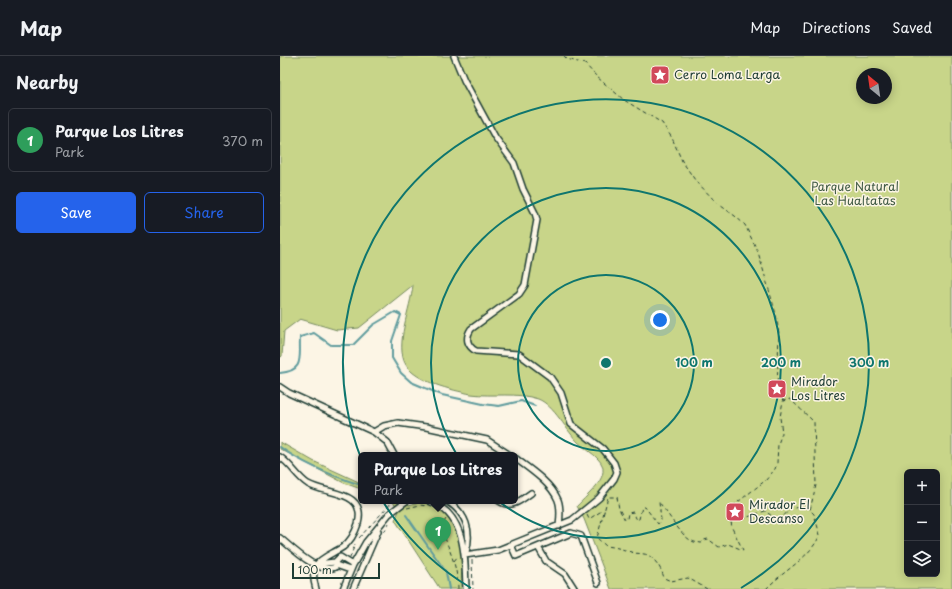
<!DOCTYPE html>
<html lang="en">
<head>
<meta charset="utf-8">
<style>
	:root { --surface:#171b24; --page:#242831; --text:#f1f3f6; --muted:#9ea1a6; --line:#363941; --accent:#2563eb }
	body { margin:0; font-family:"Playpen Sans",sans-serif; background:var(--page); color:var(--text) }
	.controls { position:absolute; right:12px; bottom:12px; display:grid; overflow:hidden; border-radius:6px; box-shadow:0 2px 10px #0003 }
	.controls button { width:36px; height:36px; display:grid; place-items:center; padding:0; border:0; border-bottom:1px solid var(--line); background:var(--surface); color:var(--text); font:20px sans-serif }
	.compass { position:absolute; left:576px; top:12px; width:36px; height:36px; border-radius:50%; background:var(--surface); box-shadow:0 2px 10px #0003; rotate:331deg }
	.scale { position:absolute; left:12px; bottom:10px; width:88px; box-sizing:border-box; padding-left:4px; border:2px solid #1f3d34; border-top:0; font-size:11px; line-height:14px; white-space:nowrap; color:#1f3d34; -webkit-text-stroke:3px #fcf5e5; paint-order:stroke }
	.you { position:absolute; left:380px; top:264px; width:14px; height:14px; margin:-10px; border:3px solid #fff; border-radius:50%; background:#1a73e8; box-shadow:0 0 0 6px #1a73e833 }
	.badge { display:grid; place-items:center; width:26px; height:26px; border-radius:50%; background:var(--accent); color:#fff; font-size:13px; font-weight:700 }
	.pin { position:absolute; translate:-50% -33px; filter:drop-shadow(0 1px 2px #0008) }
	.pin::after { content:''; position:absolute; top:21px; width:14px; height:12px; background:inherit; clip-path:polygon(0 0,100% 0,50% 100%) }
	.popup { position:absolute; left:78px; top:396px; width:160px; height:52px; box-sizing:border-box; display:grid; place-content:center; border-radius:6px; background:var(--surface); filter:drop-shadow(0 1px 3px #0005); font-size:13px; white-space:nowrap; color:var(--muted) }
	.popup b { font-size:15px; color:var(--text) }
	.popup::after { content:''; position:absolute; left:50%; top:100%; margin-left:-8px; border:8px solid transparent; border-top-color:var(--surface) }
	.list { margin:0; padding:0; list-style:none }
	h2 { display:flex; justify-content:space-between; align-items:center; height:52px; margin:0; padding:0 16px; font-size:17px }
	h2 small { font-size:13px; font-weight:400; color:var(--muted) }
	.list li { display:grid; grid-template-columns:26px 1fr auto; gap:12px; align-items:center; box-sizing:border-box; height:64px; margin:0 8px 8px; padding:0 8px; border:1px solid var(--line); border-radius:6px }
	.list b { display:block; font-size:15px; white-space:nowrap }
	.list p { margin:0; font-size:13px; white-space:nowrap; color:var(--muted) }
	.list em { font-size:13px; font-style:normal; color:var(--muted) }
	.actions { display:flex; gap:8px; padding:12px 16px }
	.actions a { flex:1; padding:9px 0; border:1px solid var(--accent); border-radius:6px; text-align:center; font-size:14px; color:var(--accent) }
	.actions .main { background:var(--accent); color:#fff }
	.icon { flex:none; width:22px; height:22px; fill:none; stroke:currentColor; stroke-width:2; stroke-linecap:round; stroke-linejoin:round }
	.map { position:relative; flex:none; width:672px; height:533px; overflow:hidden }
	header { display:flex; align-items:center; gap:24px; box-sizing:border-box; height:56px; padding:0 20px; background:var(--surface); border-bottom:1px solid var(--line) }
	header strong { font-size:19px }
	nav { display:flex; gap:22px; margin-inline-start:auto; font-size:14px }
	main { display:flex }
	aside { flex:1; background:var(--surface) }
	.map>svg:first-child { display:block }
</style>
</head>
<body>
<header>
<strong>Map</strong>
<nav><a>Map</a><a>Directions</a><a>Saved</a></nav>
</header>
<main>
<aside>
<h2>Nearby<small></small></h2>
<ul class="list">
<li><span class="badge" style="background:#2e9e5b">1</span><div><b>Parque Los Litres</b><p>Park</p></div><em>370 m</em></li>
</ul>
<div class="actions"><a class="main">Save</a><a>Share</a></div>
</aside>
<div class="map">
<svg width="672" height="533" viewBox="0 0 672 533">
	<rect width="100%" height="100%" fill="#fcf5e5"/>
	<filter id="ink" filterUnits="userSpaceOnUse"><feTurbulence type="fractalNoise" baseFrequency=".025" numOctaves="2"/><feDisplacementMap in="SourceGraphic" scale="8" xChannelSelector="R" yChannelSelector="G"/><feConvolveMatrix kernelMatrix="1 2 1 2 8 2 1 2 1" color-interpolation-filters="sRGB"/></filter>
	<g filter="url(#ink)">
		<path fill="#c8d589" stroke="#74895e" fill-rule="evenodd" d="M 0,0 L 672,0 L 672,533 L 331,533 L 304,463 L 297,450 C 308,438 334,419 318,403 C 313,397 305,393 299,387 C 287,376 274,349 258,343 C 237,336 213,341 191,338 C 172,334 136,326 126,309 C 114,289 131,252 133,229 L 79,272 L 57,274 L 20,263 L 4,275 L 2,300 L 0,302 ZM 582,18 L 606,18 L 606,42 L 582,42 ZM 627,416 L 657,416 L 657,518 L 627,518 Z
			M 0,386 L 33,405 L 81,427 L 81,433 L 64,427 L 0,393 Z
			M 113,445 L 125,445 L 129,449 C 139,445 147,446 156,451 C 185,466 182,506 181,533 L 160,533 L 115,464 L 119,455 Z"/>
		<g fill="none" stroke-linecap="round" stroke-linejoin="round">
			<path stroke="#609c9e" stroke-width="2" d="M 0,317 C 25,315 19,301 20,281 L 34,277 L 51,289 L 73,289 L 93,269 L 115,256 L 121,259 L 112,285 L 112,302 L 121,317 L 131,326 L 162,339 L 203,348 L 219,350 L 241,345 L 255,350
				M 0,391 C 24,409 53,420 81,429
				M 126,459 L 166,516 L 169,533"/>
			<defs>
				<path id="street" d="M 174,0 L 184,24 L 215,81 L 234,107 L 243,133 L 255,157 L 257,164 L 245,229 L 239,238 L 191,273 C 185,282 187,290 196,295 L 239,298 L 270,321 L 281,337 L 291,368 L 323,393 L 334,407 L 337,416 L 334,423 L 319,442 L 292,464 L 218,494 L 185,499
					M 0,331 L 9,337 L 94,376 L 107,386 L 114,399
					M 94,376 L 104,370 L 118,367 L 146,371 L 207,384 L 230,399
					M 0,401 C 11,408 17,421 28,428 C 47,439 87,434 78,468 C 75,477 71,485 63,491 C 44,503 27,504 36,533
					M 235,402 C 250,413 271,427 278,444 C 281,452 280,462 279,470
					M 149,445 C 186,458 185,500 186,533
					M 167,445 C 186,457 192,475 186,496
					M 219,445 C 231,453 240,445 251,437
					M 0,482 C 13,493 41,521 57,510
					M 231,489 L 236,500 L 291,477 L 301,480 L 318,527
					M 258,491 L 266,505 L 285,518 L 294,532
					M 37,508 L 55,506 L 60,501 L 73,509
					M 56,509 L 70,514
					M 63,533 L 73,509 L 86,486 L 109,458 L 126,445
					M 73,533 L 98,475"/>
			</defs>
			<use href="#street" stroke="#1f3d34" stroke-width="8"/>
			<path stroke="#1f3d34" stroke-width="1" stroke-dasharray="4 3" stroke-linecap="butt" d="M 284,0 L 287,3 L 305,8 L 317,21 L 344,44 L 382,67 L 392,82 L 402,105 L 415,124 L 437,147 L 455,160 L 465,169 L 478,196 L 496,258 L 499,278 L 497,333 L 500,336 L 503,345 L 500,361 L 502,377 L 498,388 L 497,407 L 495,413 L 486,424 L 449,453 L 452,472 L 463,494 L 448,488 L 439,491 L 428,483 L 424,484 L 421,487 C 418,486 415,487 412,485 C 401,480 387,456 379,446 L 381,464 L 378,468 L 365,451 L 362,451 L 359,463 L 357,464 L 353,456 L 348,457 L 347,463 L 345,464 L 339,453 L 337,441 L 328,441 L 317,482 L 326,490 C 336,491 342,493 351,496 C 356,498 359,497 364,498 C 373,499 382,513 384,522 L 391,525 L 408,522 L 427,533
				M 127,452 L 140,449 L 147,450
				M 451,452 L 465,462 L 485,455 L 499,465 L 511,452 L 529,451
				M 307,459 L 309,463 L 320,456 L 325,455
				M 166,463 L 161,471 C 168,492 178,510 178,533
				M 104,476 L 109,467
				M 79,482 L 113,445
				M 70,502 L 75,488
				M 192,504 L 193,533
				M 174,505 L 178,500
				M 486,533 C 504,514 529,503 540,479 L 534,458 L 530,454 L 536,429 L 534,366 L 510,343 L 503,345"/>
			<use href="#street" stroke="#fcf5e5" stroke-width="5"/>
		</g>
	</g>
	<g fill="none" stroke="#0f766e" stroke-width="2">
		<circle cx="326" cy="307" r="88"/>
		<circle cx="326" cy="307" r="175"/>
		<path d="M191 532A263 263 0 1 1 461 532"/>
	</g>
	<defs>
		<symbol id="sight-square" viewBox="-11 -11 22 22"><rect x="-9" y="-9" width="18" height="18" rx="4" fill="#d1495b" stroke="#fcf5e5"/><path d="M0-6L1.8-2.2L6-1.7L2.9 1.2L3.7 5.4L0 3.3L-3.7 5.4L-2.9 1.2L-6-1.7L-1.8-2.2Z" fill="#fff"/></symbol>
	</defs>
	<g fill-rule="evenodd">
		<use href="#sight-square" x="369" y="8" width="22" height="22"/>
		<use href="#sight-square" x="486" y="322" width="22" height="22"/>
		<use href="#sight-square" x="444" y="445" width="22" height="22"/>
	</g>
	<g text-anchor="middle" stroke-width="3" stroke-linejoin="round" paint-order="stroke">
		<g font-size="12" fill="#1f3d34" stroke="#fcf5e5" text-anchor="start">
			<text x="394" y="23">Cerro Loma Larga</text>
			<text x="511" y="330">Mirador<tspan x="511" dy="14">Los Litres</tspan></text>
			<text x="469" y="453">Mirador El<tspan x="469" dy="14">Descanso</tspan></text>
		</g>
		<g font-size="12" fill="#415b45" stroke="#fcf5e5">
			<text x="575" y="135">Parque Natural<tspan x="575" dy="14">Las Hualtatas</tspan></text>
		</g>
	</g>
	<circle cx="326" cy="307" r="6" fill="#0f766e" stroke="#fcf5e5" stroke-width="2"/>
	<g font-size="12" text-anchor="middle" font-weight="bold" fill="#0f766e" stroke="#fcf5e5" stroke-width="3" stroke-linejoin="round" paint-order="stroke">
		<text x="414" y="311">100 m</text>
		<text x="501" y="311">200 m</text>
		<text x="589" y="311">300 m</text>
	</g>
</svg>
<div class="controls">
<button>+</button>
<button>−</button>
<button><svg class="icon" aria-label="layers" viewBox="0 0 24 24"><path d="M12 4l9 5-9 5-9-5zM3 14l9 5 9-5"/></svg></button>
</div>
<svg class="compass" viewBox="-18 -18 36 36"><path d="M0-13l5 13h-10z" fill="#e53935"/><path d="M0 13l5-13h-10z" fill="#9ea1a6"/></svg>
<div class="scale">100 m</div>
<div class="you"></div>
<div class="pin badge" style="left:158px;top:494px;background:#2e9e5b">1</div>
<div class="popup"><b>Parque Los Litres</b>Park</div>
</div>
</main>
</body>
</html>
